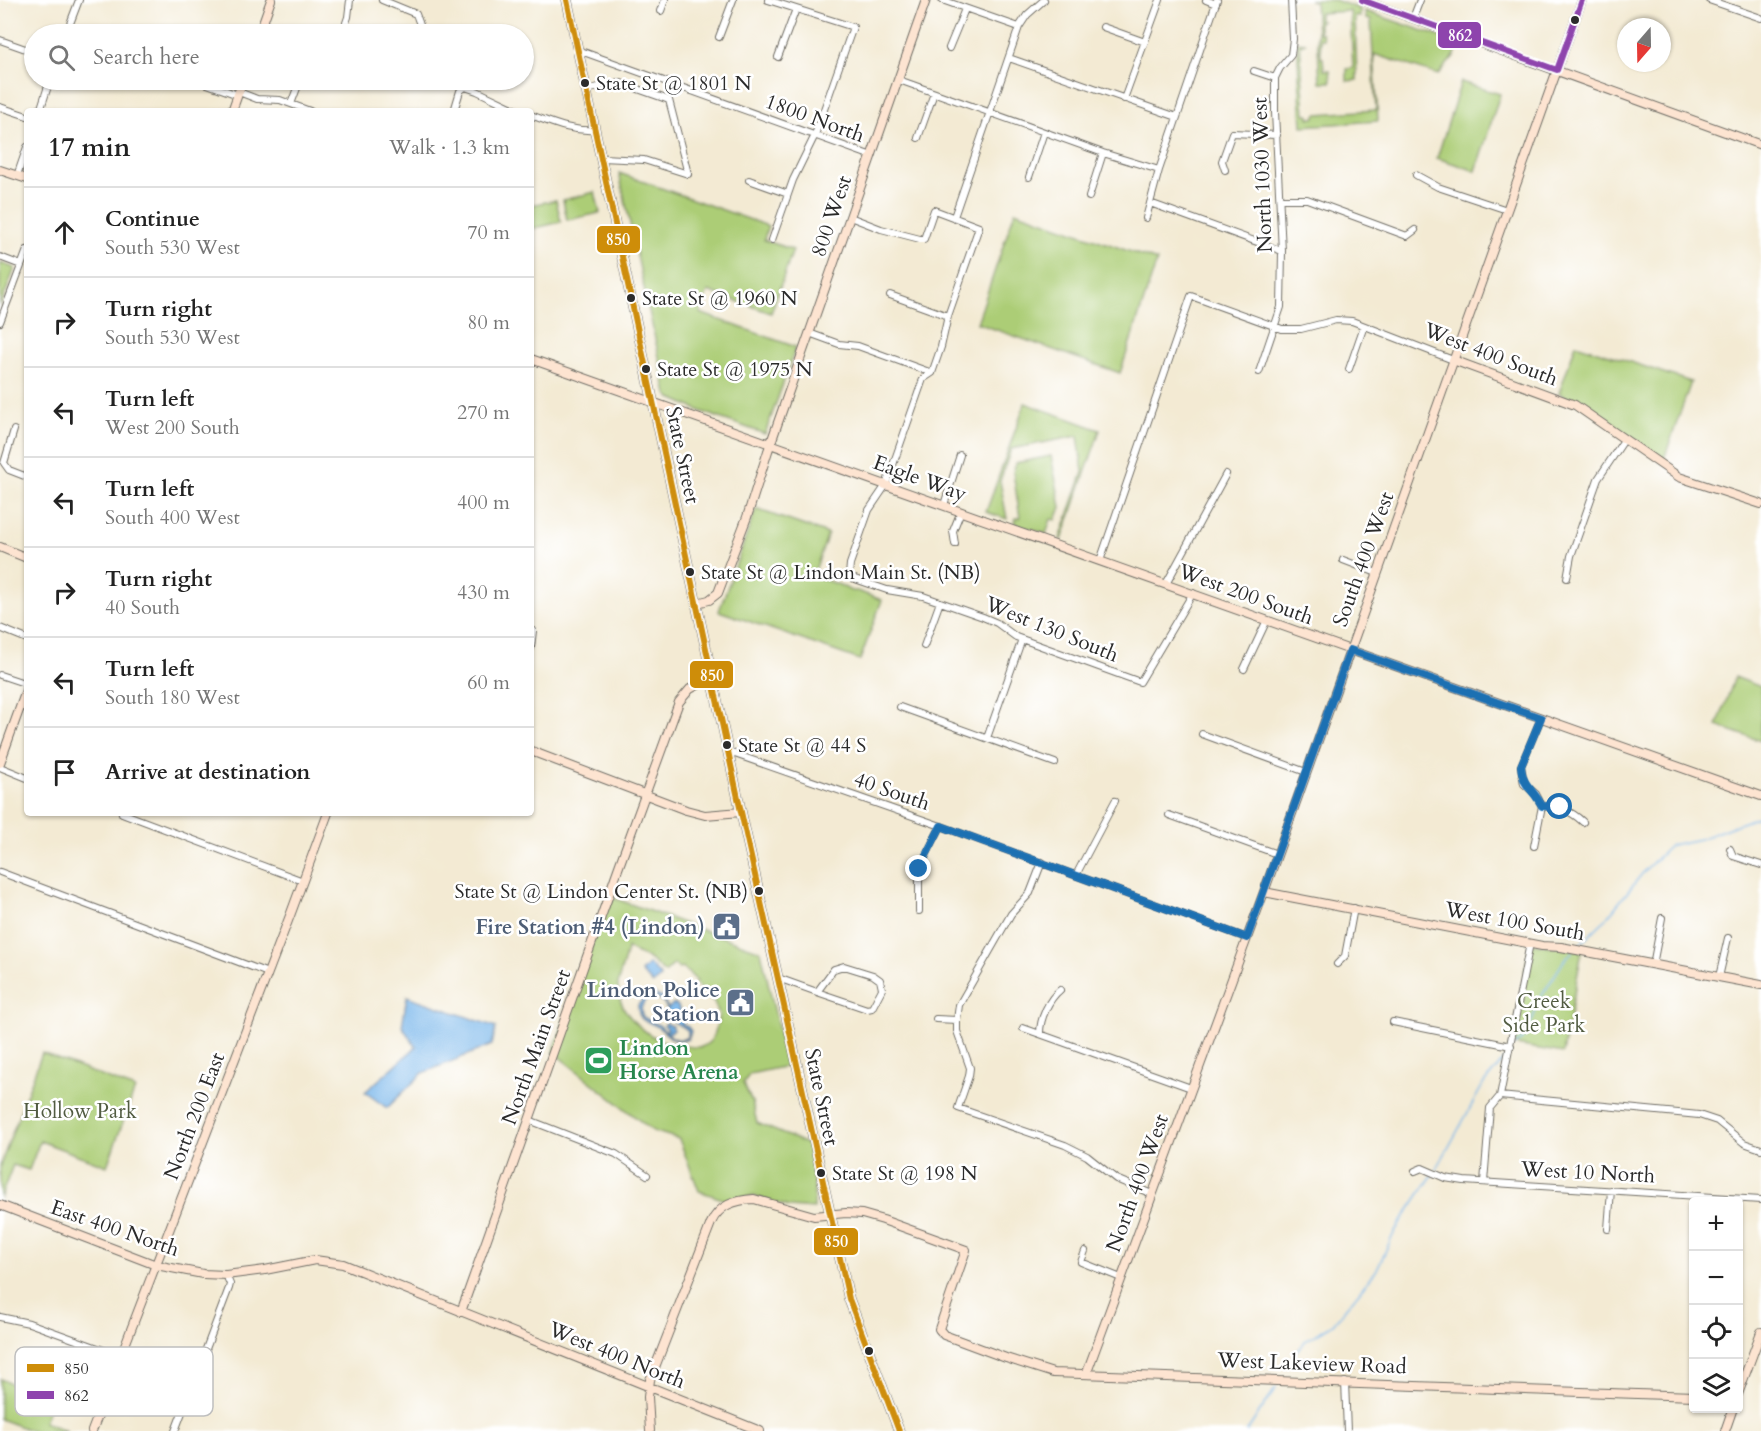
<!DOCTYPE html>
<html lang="en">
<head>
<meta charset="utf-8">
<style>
	:root { --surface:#fff; --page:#f2f2f2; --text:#222; --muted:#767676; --line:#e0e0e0 }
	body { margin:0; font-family:Cardo,serif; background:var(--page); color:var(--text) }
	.controls { position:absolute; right:18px; bottom:18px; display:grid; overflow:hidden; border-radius:6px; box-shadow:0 2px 4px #0004 }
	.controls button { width:54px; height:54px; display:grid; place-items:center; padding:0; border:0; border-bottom:2px solid var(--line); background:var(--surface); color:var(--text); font:30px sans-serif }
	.compass { position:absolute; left:1617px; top:18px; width:54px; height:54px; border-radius:50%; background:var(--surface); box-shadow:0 2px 4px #0004; rotate:200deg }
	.stop { position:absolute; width:18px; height:18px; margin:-14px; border:4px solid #1f6fb2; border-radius:50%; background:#fff }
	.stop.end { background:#1f6fb2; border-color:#fff; box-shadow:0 2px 6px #0008 }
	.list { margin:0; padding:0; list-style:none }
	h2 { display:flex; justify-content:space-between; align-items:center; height:78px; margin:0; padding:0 24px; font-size:26px }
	h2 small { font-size:20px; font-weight:400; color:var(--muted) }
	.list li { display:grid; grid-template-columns:39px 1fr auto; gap:18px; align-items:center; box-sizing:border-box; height:90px; padding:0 24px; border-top:2px solid var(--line) }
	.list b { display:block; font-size:22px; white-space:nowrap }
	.list p { margin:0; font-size:20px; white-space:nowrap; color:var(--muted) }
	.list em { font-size:20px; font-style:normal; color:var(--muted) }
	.icon { flex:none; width:33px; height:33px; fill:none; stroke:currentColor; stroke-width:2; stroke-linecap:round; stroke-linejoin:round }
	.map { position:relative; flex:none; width:1761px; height:1431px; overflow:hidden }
	.search { position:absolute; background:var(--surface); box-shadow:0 2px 4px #0004; left:24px; top:24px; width:510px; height:66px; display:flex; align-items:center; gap:15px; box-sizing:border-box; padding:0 21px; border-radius:33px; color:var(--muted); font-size:22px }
	.panel { position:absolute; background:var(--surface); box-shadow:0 2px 4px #0004; left:24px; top:108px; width:510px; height:708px; border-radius:6px }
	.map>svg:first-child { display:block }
</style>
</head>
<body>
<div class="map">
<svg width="1761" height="1431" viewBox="0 0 1761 1431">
	<rect width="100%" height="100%" fill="#fff"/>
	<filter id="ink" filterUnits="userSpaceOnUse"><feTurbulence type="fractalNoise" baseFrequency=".0167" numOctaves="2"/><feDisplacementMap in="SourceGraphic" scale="12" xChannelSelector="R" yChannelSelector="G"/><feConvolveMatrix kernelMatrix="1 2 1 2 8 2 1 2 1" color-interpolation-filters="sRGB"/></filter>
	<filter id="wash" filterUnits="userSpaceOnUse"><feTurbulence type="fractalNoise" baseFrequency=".008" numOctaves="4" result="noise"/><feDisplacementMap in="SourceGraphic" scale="24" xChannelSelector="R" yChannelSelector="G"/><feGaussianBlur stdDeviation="1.35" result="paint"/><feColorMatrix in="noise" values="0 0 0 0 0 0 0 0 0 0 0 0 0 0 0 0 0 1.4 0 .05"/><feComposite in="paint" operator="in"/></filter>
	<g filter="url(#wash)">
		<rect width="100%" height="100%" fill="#f3ead3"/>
		<path fill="#accd76" stroke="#6c7c50" stroke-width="1.5" fill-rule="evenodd" d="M 1309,0 L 1335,0 L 1360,9 L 1360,17 L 1355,16 L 1357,80 L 1347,81 L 1347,69 L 1353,68 L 1350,11 L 1319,13 L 1319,21 L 1322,21 L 1319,23 L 1319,33 L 1322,33 L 1323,39 L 1320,39 L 1321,58 L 1323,58 L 1324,70 L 1330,70 L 1331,82 L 1320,82 L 1315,1 Z
			M 1365,11 L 1459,43 L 1455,55 L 1438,75 L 1374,54 L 1378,121 L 1302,126 L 1297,42 L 1306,43 L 1300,45 L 1305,114 L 1309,114 L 1309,118 L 1314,118 L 1317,114 L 1376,110 L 1371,20 L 1366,19 Z
			M 1461,82 L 1500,94 L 1476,171 L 1437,158 Z
			M 619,173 L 768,226 L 764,240 L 793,250 L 771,313 L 708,291 L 700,313 L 796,347 L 765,434 L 703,412 L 671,398 L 667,394 Z
			M 595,192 L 600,213 L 567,220 L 563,200 Z
			M 556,200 L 561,222 L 531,229 L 531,205 Z
			M 1015,211 L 1157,261 L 1120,373 L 977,323 Z
			M 0,263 L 15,268 L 0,307 Z
			M 1576,344 L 1691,382 L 1664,459 L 1577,402 L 1559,393 Z
			M 1025,403 L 1100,430 L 1062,540 L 1060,539 L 1083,472 L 1078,436 L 1011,449 L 1000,481 L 1007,519 L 986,512 Z
			M 1051,456 L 1061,507 L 1056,520 L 1051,519 L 1046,534 L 1014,523 L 1016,518 L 1020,518 L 1013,472 L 1016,463 Z
			M 756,509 L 828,534 L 813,576 L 840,585 L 851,591 L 857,591 L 882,600 L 860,660 L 719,611 Z
			M 1735,677 L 1761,687 L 1761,741 L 1717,726 Z
			M 608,896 L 761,951 L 787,1066 L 750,1074 L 743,1083 L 752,1102 L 757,1123 L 814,1147 L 814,1209 L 789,1207 L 753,1196 L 728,1201 L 699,1191 L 679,1139 L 653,1131 L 553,1052 ZM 627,948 L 649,959 L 665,973 L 674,964 L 679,969 L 682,967 L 697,981 L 695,983 L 714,1002 L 719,1014 C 717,1024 716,1037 708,1043 C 702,1049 694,1047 686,1046 C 680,1045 674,1045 668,1043 C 645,1036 619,1013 618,988 C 617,977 626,960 627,948 Z
			M 1530,943 L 1582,951 L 1563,1053 L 1516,1045 L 1511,1046 Z
			M 42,1053 L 135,1089 L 107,1166 L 40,1141 L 29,1170 L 13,1165 L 0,1199 L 0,1166 Z
			M 0,1379 L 53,1399 L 44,1422 L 67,1431 L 32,1431 L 0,1419 Z"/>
		<path fill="#77b5ea" stroke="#51708a" stroke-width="1.5" fill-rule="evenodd" d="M 649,964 L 661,977 L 653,984 L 641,972 Z
			M 653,994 L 663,998 L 668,1008 L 674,1004 L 678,1006 L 680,1012 L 686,1017 L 682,1024 L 688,1027 L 691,1031 L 688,1039 C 674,1045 669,1035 659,1028 C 647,1019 639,1025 638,1005 L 644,998 ZM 655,997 L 664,1003 L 672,1021 L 688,1030 L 688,1037 C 681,1041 673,1040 668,1033 L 674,1030 L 672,1026 L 666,1023 L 664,1025 L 668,1029 L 666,1032 L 659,1025 L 643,1017 C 638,1007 644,998 655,997 Z
			M 407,996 L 496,1027 L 492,1045 L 423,1073 L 387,1108 L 365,1092 L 416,1047 L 402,1026 Z"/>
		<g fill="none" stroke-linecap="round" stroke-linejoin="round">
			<path stroke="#77b5ea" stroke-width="1.5" d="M 1578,946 L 1605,920 L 1646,869 L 1671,845 L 1700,839 L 1757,817
				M 1514,1046 L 1526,1036 L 1541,997 L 1565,959 L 1572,952
				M 1436,1170 L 1484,1083 L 1506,1057
				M 1297,1351 L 1305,1341 L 1333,1324 L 1376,1271 L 1395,1231 L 1433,1174
				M 1247,1431 L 1276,1388"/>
		</g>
	</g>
	<g filter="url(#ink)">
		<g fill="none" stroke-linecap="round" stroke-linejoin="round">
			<defs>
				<path id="street" d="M 382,0 L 416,14 L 420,25 L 418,34
					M 768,0 L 853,27 L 815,135 L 793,180 L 772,240
					M 942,0 L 1019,27
					M 1206,0 L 1216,4
					M 1709,0 L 1761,18
					M 661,11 L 665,0
					M 1413,18 L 1420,0
					M 69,27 L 89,34
					M 1103,27 L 1145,42
					M 66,34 L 79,0
					M 342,34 L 348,17 L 350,0
					M 719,37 L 733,0
					M 0,40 L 34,52
					M 949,48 L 965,9
					M 578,50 L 872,156
					M 778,57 L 796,9
					M 1009,58 L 1177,117
					M 1254,71 L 1275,78
					M 196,80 L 238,95
					M 444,80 L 477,91 L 519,111
					M 899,80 L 1103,153 L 1159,170
					M 587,90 L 618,82 L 669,100 L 688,174
					M 239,92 L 257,99 L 280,100 L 310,111
					M 1124,99 L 1160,0
					M 291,104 L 300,80
					M 0,107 L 27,116
					M 40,111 L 50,80
					M 454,111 L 460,91 L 465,87
					M 531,115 C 553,123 572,132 596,130
					M 918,138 L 934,93
					M 602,158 L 644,160 L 688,174
					M 1225,170 L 1222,161 L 1232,133 L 1277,135
					M 1416,175 L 1438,187 L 1507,210
					M 17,176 L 27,147
					M 1029,177 L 1044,132
					M 749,180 L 788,194
					M 1089,197 L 1103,153
					M 1280,199 L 1307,199 L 1407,236 L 1415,230
					M 1150,203 L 1282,251
					M 850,217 L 881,229 L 920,239 L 924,239 L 934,210 L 979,227 L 948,316 L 941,347 L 932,373
					M 954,217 L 1019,27 L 1027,15 L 1044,0
					M 1146,218 L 1159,170 L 1217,0
					M 0,257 L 21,265
					M 890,295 L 948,316
					M 0,322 L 27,250
					M 809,333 L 839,344 L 858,346 L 932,373
					M 1349,369 L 1364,326
					M 1259,372 L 1281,307 L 1282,251 L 1275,112 L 1275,78 L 1280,68 L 1291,55 L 1293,39 L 1291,0
					M 932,373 L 923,379 L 886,485 L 869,510 L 850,564 L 849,575 L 852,578 L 887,590 L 923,596 L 983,617 L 997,623 L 1016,637 L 1140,682 L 1193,593
					M 14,430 L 4,463 L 9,470 L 27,477
					M 944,505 L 960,455
					M 955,544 L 953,531 L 961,511
					M 1343,560 L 1377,573
					M 1100,561 L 1191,296 L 1282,329 L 1301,329 L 1336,320 L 1352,321 L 1453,360
					M 1567,578 L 1571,556 L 1598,479 L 1624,440
					M 1166,584 L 1226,474
					M 0,628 L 27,639
					M 924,646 L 940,602
					M 531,648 L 533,631
					M 1244,669 L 1267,620
					M 0,675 L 27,684
					M 900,707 L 1055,763
					M 1202,734 L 1306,772
					M 987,738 L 1022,639
					M 729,752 L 941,826 L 1247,938
					M 0,767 L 27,778
					M 1542,806 C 1561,808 1569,809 1583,822
					M 122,813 L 303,881
					M 1169,815 L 1277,854
					M 1534,846 L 1542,806 L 1536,794 L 1524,784 L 1521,766 L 1541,718
					M 1730,849 L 1733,856 L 1761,865
					M 1042,862 L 1030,893 L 1011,914 L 959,1005 L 957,1020 L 957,1031 L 970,1068 L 969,1076 L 958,1108 L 1065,1145 L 1087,1156 L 1116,1179 L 1152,1194
					M 0,872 L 268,973
					M 1076,875 L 1115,801
					M 919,911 L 919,869 L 941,826
					M 1337,964 L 1345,956 L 1354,908
					M 1653,965 L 1662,918
					M 844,966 L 873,975 L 880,980 L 882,989 L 872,1008 L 867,1009 L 817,992 L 834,969 Z
					M 1719,977 L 1728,938
					M 778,978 L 817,992
					M 936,1019 L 957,1020
					M 1393,1022 L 1511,1046
					M 1023,1028 L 1191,1088
					M 1040,1033 C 1040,1018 1049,999 1060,990
					M 1500,1096 L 1699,1115 L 1717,1121 L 1744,1143 L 1761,1149
					M 529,1120 L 616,1154 L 647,1175
					M 1415,1171 L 1422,1168 L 1445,1178 L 1464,1181 L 1761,1200
					M 1484,1182 L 1490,1108 L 1500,1096 L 1530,943
					M 1608,1229 L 1611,1190
					M 1085,1251 L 1081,1262 L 1121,1278
					M 0,1317 L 29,1323 L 120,1356
					M 1345,1382 L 1347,1431
					M 175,1431 L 229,1288 L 230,1284 L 226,1275"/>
				<path id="secondary" d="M 1362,0 L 1761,145
					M 259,34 L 271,0
					M 232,111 L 243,80
					M 0,170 L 27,179
					M 531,359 L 1761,796
					M 1453,360 L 1575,405 L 1679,477 L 1761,504
					M 0,547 L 27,558
					M 697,603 L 709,600 L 718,593 L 747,517 L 768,451 L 926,0
					M 531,751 L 686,810 L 705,815 L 741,812
					M 0,763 L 27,688
					M 1264,892 L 1542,946 L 1561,947 L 1761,985
					M 0,1205 L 156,1265 L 203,1274 L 226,1275 L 265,1270 L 315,1260 L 343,1264 L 760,1431
					M 461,1312 L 618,869 L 679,702 L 690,689 L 713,677
					M 1087,1372 L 1264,892 L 1582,0
					M 1738,1394 L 1761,1332
					M 92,1431 L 291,913 L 328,813
					M 650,1431 L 648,1397 L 650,1380 L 711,1223 C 719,1205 735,1200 754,1199 L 814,1216 L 846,1213 L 862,1214 L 883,1220 L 966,1250 L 939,1329 L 944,1335 L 1006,1358 L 1053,1373 L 1694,1396
					M 1725,1431 L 1733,1408"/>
				<path id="primary" d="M 567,0 L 741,812 L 849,1299 L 899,1431"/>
			</defs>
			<use href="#street" stroke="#716e66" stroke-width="8"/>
			<use href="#secondary" stroke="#716e66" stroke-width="10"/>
			<use href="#primary" stroke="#716e66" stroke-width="11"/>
			<use href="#street" stroke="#fff" stroke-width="6"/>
			<use href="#secondary" stroke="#fde4d1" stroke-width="8"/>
			<use href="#primary" stroke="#fabc8b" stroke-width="9"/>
			<defs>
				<path id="bus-1" d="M 567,0 L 741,812 L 849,1299 L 899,1431"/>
				<path id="bus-2" d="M 1362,0 L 1557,70
					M 1557,70 L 1582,0"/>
			</defs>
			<use href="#bus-1" stroke="#fff" stroke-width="10"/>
			<use href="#bus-2" stroke="#fff" stroke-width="10"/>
			<use href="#bus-1" stroke="#ce8d09" stroke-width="6"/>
			<use href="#bus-2" stroke="#8e44ad" stroke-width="6"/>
		</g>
	</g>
	<g fill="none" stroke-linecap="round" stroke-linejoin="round" filter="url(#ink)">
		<path stroke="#1f6fb2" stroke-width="8" d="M 919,869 L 941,826 L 1247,938 L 1350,650 L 1541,718 L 1521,766 C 1523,788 1533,788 1542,806 L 1560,807"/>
	</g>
	<defs>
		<symbol id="civic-square" viewBox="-11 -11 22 22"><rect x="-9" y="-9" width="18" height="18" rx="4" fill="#5c6f8a" stroke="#fff"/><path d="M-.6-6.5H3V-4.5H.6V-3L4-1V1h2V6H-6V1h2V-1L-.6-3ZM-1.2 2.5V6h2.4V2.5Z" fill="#fff"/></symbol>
		<symbol id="stadium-square" viewBox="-11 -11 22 22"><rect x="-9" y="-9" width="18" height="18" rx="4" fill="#2e9e5b" stroke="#fff"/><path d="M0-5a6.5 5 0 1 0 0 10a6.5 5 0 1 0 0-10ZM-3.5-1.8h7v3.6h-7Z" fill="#fff"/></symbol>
	</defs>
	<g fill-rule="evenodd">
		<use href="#civic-square" x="710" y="910" width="33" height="33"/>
		<use href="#civic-square" x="724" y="986" width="33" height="33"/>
		<use href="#stadium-square" x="582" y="1044" width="33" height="33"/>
	</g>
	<g fill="#2b2b2b" stroke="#fff" stroke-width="2">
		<circle cx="1575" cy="20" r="5"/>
		<circle cx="585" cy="83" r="5"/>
		<circle cx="631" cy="298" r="5"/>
		<circle cx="646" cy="369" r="5"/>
		<circle cx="690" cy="572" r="5"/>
		<circle cx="727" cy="745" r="5"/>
		<circle cx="759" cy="891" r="5"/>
		<circle cx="821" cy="1173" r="5"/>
		<circle cx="869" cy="1351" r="5"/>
	</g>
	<g text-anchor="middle" stroke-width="5" stroke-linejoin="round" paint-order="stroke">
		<g font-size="20" fill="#2b2b2b" stroke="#fff" text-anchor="start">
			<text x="596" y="90">State St @ 1801 N</text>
			<text x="642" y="305">State St @ 1960 N</text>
			<text x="657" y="376">State St @ 1975 N</text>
			<text x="701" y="579">State St @ Lindon Main St. (NB)</text>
			<text x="738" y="752">State St @ 44 S</text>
			<text x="748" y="898" text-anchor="end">State St @ Lindon Center St. (NB)</text>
			<text x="832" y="1180">State St @ 198 N</text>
		</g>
		<g font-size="21" fill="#2b2b2b" stroke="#fff">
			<text transform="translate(815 118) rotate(20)" y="7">1800 North</text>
			<text transform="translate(1262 175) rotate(-92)" y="7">North 1030 West</text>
			<text transform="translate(831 216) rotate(-71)" y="7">800 West</text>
			<text transform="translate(1491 354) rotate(21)" y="7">West 400 South</text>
			<text transform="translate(683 455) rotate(78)" y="7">State Street</text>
			<text transform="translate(920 478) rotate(20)" y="7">Eagle Way</text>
			<text transform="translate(1363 559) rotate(-70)" y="7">South 400 West</text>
			<text transform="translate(1246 594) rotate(20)" y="7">West 200 South</text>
			<text transform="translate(1052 629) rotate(22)" y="7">West 130 South</text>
			<text transform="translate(892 791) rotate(19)" y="7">40 South</text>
			<text transform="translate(1515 921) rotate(10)" y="7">West 100 South</text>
			<text transform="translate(536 1047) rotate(-70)" y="7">North Main Street</text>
			<text transform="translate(822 1097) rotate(78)" y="7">State Street</text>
			<text transform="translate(194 1116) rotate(-69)" y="7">North 200 East</text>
			<text transform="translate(1588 1172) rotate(3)" y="7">West 10 North</text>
			<text transform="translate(1137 1183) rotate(-70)" y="7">North 400 West</text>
			<text transform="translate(115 1228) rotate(19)" y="7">East 400 North</text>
			<text transform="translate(617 1355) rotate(22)" y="7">West 400 North</text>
			<text transform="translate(1312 1363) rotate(2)" y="7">West Lakeview Road</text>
		</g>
		<g font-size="21" font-weight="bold" fill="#4e5e75" stroke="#fff" text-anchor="end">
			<text x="705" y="934">Fire Station #4 (Lindon)</text>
			<text x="720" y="997">Lindon Police<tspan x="720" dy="24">Station</tspan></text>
		</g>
		<g font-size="21" fill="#525c42" stroke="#fff">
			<text x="1544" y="1008">Creek<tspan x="1544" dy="24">Side Park</tspan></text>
			<text x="80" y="1118">Hollow Park</text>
		</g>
		<g font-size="21" font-weight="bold" fill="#27864d" stroke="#fff" text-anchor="start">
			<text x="619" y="1055">Lindon<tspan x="619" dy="24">Horse Arena</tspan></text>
		</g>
	</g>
	<rect x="15" y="1347" width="198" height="69" rx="9" fill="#fff" stroke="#bfbfbf" stroke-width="1.5"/>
	<rect x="27" y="1364" width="27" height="8" fill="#ce8d09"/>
	<rect x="27" y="1391" width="27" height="8" fill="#8e44ad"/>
	<g font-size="16" fill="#2b2b2b">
		<text x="64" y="1374">850</text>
		<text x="64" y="1401">862</text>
	</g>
	<g stroke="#fff" stroke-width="2">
		<rect x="1437" y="21" width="45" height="28" rx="6" fill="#8e44ad"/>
		<rect x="596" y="225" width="45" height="29" rx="6" fill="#ce8d09"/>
		<rect x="689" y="660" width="45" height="29" rx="6" fill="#ce8d09"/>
		<rect x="813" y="1227" width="46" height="29" rx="6" fill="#ce8d09"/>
	</g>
	<g font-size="16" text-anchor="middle" font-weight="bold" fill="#fff">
		<text x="1460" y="41">862</text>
		<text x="618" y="245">850</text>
		<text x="712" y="681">850</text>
		<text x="836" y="1247">850</text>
	</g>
</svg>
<div class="controls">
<button>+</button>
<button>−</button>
<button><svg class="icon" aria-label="locate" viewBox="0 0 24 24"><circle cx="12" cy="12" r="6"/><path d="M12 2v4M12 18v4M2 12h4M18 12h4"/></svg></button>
<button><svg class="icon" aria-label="layers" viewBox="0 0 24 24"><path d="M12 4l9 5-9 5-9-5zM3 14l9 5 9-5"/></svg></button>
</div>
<svg class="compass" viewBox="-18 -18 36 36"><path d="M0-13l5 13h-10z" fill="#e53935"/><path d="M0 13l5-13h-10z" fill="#767676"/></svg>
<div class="stop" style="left:1560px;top:807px"></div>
<div class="stop end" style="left:919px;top:869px"></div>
<div class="search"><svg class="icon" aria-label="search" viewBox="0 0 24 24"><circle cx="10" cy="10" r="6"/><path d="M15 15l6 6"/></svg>Search here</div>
<section class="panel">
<h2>17 min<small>Walk · 1.3 km</small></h2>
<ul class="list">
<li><svg class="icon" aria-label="ahead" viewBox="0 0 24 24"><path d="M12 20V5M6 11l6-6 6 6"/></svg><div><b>Continue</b><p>South 530 West</p></div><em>70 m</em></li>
<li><svg class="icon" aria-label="right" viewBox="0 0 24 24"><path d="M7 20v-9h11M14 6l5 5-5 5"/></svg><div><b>Turn right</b><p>South 530 West</p></div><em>80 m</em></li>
<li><svg class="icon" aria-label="left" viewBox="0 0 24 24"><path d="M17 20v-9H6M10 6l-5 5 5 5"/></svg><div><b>Turn left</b><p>West 200 South</p></div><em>270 m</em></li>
<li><svg class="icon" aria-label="left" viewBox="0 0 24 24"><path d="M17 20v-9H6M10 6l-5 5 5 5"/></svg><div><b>Turn left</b><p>South 400 West</p></div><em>400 m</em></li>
<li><svg class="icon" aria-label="right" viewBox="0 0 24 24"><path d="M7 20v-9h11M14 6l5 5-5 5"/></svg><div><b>Turn right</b><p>40 South</p></div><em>430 m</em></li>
<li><svg class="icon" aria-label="left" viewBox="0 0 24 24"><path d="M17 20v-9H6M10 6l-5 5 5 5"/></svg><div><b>Turn left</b><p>South 180 West</p></div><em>60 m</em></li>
<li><svg class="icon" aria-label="arrive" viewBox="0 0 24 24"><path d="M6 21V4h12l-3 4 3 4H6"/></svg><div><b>Arrive at destination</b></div></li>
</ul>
</section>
</div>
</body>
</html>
